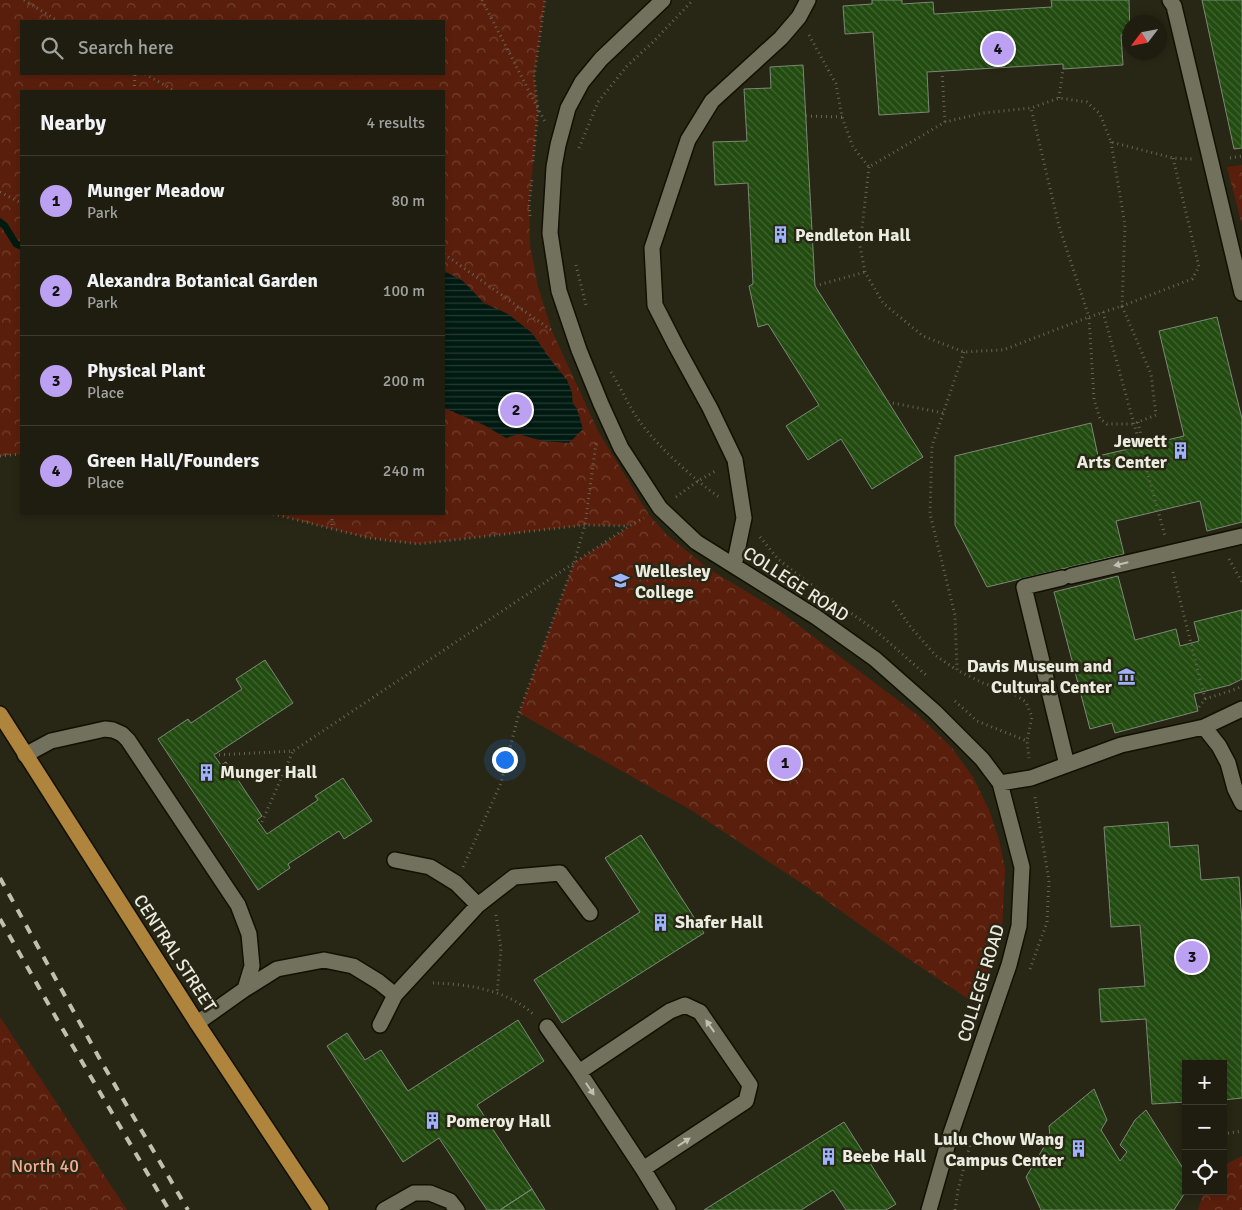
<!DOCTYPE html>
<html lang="en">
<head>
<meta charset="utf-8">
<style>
	:root { --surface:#1e1d10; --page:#262619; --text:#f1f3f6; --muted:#a1a29f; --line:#3c3b30; --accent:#bca0f2 }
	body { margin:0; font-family:Signika,sans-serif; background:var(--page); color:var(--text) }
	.controls { position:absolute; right:15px; bottom:15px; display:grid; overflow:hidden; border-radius:0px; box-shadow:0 2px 8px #0003 }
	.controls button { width:45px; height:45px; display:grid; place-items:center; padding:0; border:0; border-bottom:1px solid var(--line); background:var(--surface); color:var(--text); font:25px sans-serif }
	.compass { position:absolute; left:1122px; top:15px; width:45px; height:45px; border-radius:50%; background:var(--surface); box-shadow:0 2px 8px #0003; rotate:238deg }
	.you { position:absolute; left:504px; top:759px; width:18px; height:18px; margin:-12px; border:4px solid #fff; border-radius:50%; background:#1a73e8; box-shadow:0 0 0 8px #1a73e833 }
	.badge { display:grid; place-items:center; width:32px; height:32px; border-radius:50%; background:var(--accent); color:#111; font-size:16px; font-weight:700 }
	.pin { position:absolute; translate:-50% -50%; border:2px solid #fff; box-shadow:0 1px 5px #0006 }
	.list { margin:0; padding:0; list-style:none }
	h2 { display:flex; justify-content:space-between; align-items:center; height:65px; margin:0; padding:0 20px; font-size:21px }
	h2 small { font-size:16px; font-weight:400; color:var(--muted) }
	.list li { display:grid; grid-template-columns:32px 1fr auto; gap:15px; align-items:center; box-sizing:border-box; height:90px; padding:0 20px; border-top:1px solid var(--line) }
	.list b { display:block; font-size:19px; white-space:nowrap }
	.list p { margin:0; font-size:16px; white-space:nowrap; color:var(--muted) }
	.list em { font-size:16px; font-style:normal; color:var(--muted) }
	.icon { flex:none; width:28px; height:28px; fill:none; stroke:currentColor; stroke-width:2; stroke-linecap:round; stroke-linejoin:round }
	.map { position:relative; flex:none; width:1242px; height:1210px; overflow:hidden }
	.search { position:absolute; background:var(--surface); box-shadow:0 2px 8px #0003; left:20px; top:20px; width:425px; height:55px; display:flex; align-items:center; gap:12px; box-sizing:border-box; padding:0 18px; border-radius:0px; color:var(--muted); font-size:19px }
	.panel { position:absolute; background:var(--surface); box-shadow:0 2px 8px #0003; left:20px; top:90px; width:425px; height:425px; border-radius:0px }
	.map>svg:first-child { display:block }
</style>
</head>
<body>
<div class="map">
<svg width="1242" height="1210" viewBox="0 0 1242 1210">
	<defs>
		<pattern id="park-crowns" width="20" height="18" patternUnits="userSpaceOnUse" patternTransform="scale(1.25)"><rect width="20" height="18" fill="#5a1f0c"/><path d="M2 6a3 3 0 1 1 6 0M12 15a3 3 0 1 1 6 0" fill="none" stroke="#72402f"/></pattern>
		<pattern id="water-rules" width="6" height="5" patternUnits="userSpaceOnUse" patternTransform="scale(1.25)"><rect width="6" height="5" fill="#001a12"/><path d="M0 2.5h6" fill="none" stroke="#253b34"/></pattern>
		<pattern id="building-back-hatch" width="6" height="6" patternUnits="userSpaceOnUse" patternTransform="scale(1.25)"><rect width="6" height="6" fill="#224b10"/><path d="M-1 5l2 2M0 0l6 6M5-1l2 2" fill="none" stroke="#426532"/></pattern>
	</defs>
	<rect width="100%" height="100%" fill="#282715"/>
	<path fill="url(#park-crowns)" fill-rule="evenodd" d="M 0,0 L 545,0 L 534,77 L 538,110 L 529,205 L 530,246 L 538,287 L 552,331 L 598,431 L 649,515 L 667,535 L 709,569 L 782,613 L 920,717 L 952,748 L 973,777 L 990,812 L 999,840 L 1005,869 L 1002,929 L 980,1007 L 900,953 L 810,889 L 691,810 L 519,713 L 574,563 L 638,521 L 629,526 L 585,525 L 418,544 L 369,538 L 273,514 L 444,514 L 444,91 L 21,91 L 21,454 L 0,456 ZM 21,21 L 444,21 L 444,74 L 21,74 Z
		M 1242,165 L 1242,225 L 1227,167 Z
		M 0,1017 L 127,1210 L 0,1210 Z
		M 1242,1156 L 1242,1210 L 1198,1210 L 1204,1191 L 1223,1191 L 1223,1166 Z"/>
	<path fill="url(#water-rules)" d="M 444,271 L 463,281 L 484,303 L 508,314 L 532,333 L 553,363 L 567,380 L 572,393 L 573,404 L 577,409 L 583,429 L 569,443 L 543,441 L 518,434 L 506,438 L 484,425 L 444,408 Z"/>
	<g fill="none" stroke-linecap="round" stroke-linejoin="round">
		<path stroke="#001a12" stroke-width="7" d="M 0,222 L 5,226 L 16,244 L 21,246"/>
	</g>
	<path fill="url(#building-back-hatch)" stroke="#7b8876" d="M 872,0 L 902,0 L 902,4 L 933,2 L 934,14 L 1052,7 L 1051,0 L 1129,0 L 1130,35 L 1121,35 L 1123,65 L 1063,69 L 1063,64 L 927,72 L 929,112 L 879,115 L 873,32 L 845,34 L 843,6 L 872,4 Z
		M 1202,0 L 1242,0 L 1242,148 L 1234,149 Z
		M 803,65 L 815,286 L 923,457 L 872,489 L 841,439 L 808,460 L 786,426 L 819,405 L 768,324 L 758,327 L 749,286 L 753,284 L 748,183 L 715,185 L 713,142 L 747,141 L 744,89 L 771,88 L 770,67 Z
		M 1217,317 L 1242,419 L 1242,522 L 1207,531 L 1200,501 L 1116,521 L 1124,554 L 987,587 L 955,525 L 955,456 L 1091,423 L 1098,456 L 1184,436 L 1159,331 Z
		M 1118,576 L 1135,640 L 1176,629 L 1180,646 L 1199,641 L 1194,622 L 1242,610 L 1242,679 L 1230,685 L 1194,694 L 1198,711 L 1115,733 L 1112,723 L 1090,729 L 1054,592 Z
		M 265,660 L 293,703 L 214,755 L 221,765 L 226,762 L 262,816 L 257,820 L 267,834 L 318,800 L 315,796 L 343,778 L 372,821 L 344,839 L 339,831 L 288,864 L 290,868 L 258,890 L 158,739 L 188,719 L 191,723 L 242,689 L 236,679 Z
		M 1168,822 L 1170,847 L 1198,845 L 1201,880 L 1239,877 L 1242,924 L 1242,1098 L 1223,1100 L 1223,1064 L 1186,1064 L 1186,1102 L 1152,1104 L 1146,1019 L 1101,1022 L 1099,989 L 1145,986 L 1140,925 L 1111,927 L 1104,827 Z
		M 641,835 L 704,933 L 562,1023 L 534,980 L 640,912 L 605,858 Z
		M 518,1020 L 544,1061 L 477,1105 L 532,1189 L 500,1210 L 487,1210 L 439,1138 L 403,1162 L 327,1046 L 347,1033 L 365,1060 L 381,1050 L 408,1091 Z
		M 1094,1089 L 1107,1120 L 1101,1130 L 1120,1161 L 1127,1152 L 1120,1145 L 1135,1120 L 1146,1110 L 1186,1173 L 1186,1191 L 1174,1210 L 1041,1210 L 1026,1177 L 1050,1137 L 1049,1126 Z
		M 844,1122 L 896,1204 L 886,1210 L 846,1210 L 833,1190 L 801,1210 L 704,1210 Z
		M 532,1189 L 545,1210 L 500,1210 Z"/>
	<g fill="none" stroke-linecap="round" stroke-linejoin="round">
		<defs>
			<path id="minor" d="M 663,0 L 601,59 L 582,82 L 568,108 L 558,145 L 554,167 L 550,233 L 559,291 L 579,350 L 601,404 L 621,448 L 660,508 L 696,542 L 816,617 L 875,659 L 935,712 L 982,759 L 1000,783 L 1022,867 L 1019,926 L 1009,965 L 950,1136 L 929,1210
				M 1170,0 L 1174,6 L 1242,293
				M 734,566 L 744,518 L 735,460 L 710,408 L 676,346 L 655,305 L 652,248 L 688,140 L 712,101 L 781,38 L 799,17 L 808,0
				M 1071,576 L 1242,536
				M 1062,578 L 1024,587 L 1067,765
				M 1204,727 L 1219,746 L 1228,763 L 1235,789 L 1242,803
				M 25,755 L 51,741 L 105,729 L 113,730 L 122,734 L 128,740 L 238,905 L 249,934 L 252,966 L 245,989 L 197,1023
				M 1000,783 L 1031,778 L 1121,745 L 1204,727 L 1242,709
				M 478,905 L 514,877 L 560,873 L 590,913
				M 245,989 L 277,969 L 324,960 L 353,966 L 379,982 L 395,995
				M 380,1025 L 395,995 L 478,905 L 456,883 L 430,867 L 395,860
				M 547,1027 L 579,1072
				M 643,1169 L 746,1101 L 750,1085 L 700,1012 L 685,1005 L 670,1011 L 579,1072 L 643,1169 L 668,1210
				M 384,1210 L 414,1193 L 430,1193 L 450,1201 L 457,1210"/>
			<path id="major" d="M 0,714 L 197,1023 L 321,1210"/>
		</defs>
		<use href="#minor" stroke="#111002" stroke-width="18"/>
		<use href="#major" stroke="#111002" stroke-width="18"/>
		<path stroke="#666555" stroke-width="3" stroke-dasharray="1 4" stroke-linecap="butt" d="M 24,0 L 58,21
			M 482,0 L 545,122
			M 809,35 L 836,84 L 842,117 L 853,147 L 869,167 L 945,122 L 983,113 L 1031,108 L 1059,98 L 1087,102 L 1100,114 L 1111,142 L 1173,158 L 1192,159
			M 942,71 L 945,122
			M 145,74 L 175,91
			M 134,91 L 135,74
			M 1059,98 L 1063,69
			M 806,116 L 842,117
			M 1111,142 L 1125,225 L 1122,306 L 1192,279 L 1199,267 L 1173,158
			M 579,148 L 598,102 L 627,66 L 652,43 L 693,0
			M 1230,158 L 1242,156
			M 533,161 L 538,110 L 534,77 L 545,0
			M 869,167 L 860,246 L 865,272 L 883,303 L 923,336 L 964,352 L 1003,350 L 1089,317 L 1094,399 L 1100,419 L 1107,424 L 1133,424 L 1156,415 L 1151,374 L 1122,306 L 1089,317 L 1059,226 L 1031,108
			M 0,192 L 21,203
			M 530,216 L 529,205 L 532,179
			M 444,254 L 551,330
			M 576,265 L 586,305
			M 815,286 L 865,272
			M 1103,312 L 1165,536
			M 964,352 L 932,446 L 930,514 L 955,615 L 957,670 L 983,683 L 1014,694 L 1026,702 L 1032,717 L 1027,741
			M 611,372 C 621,388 629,407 640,422 C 659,448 694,479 720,498
			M 888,402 L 943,413
			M 1138,422 L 1143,445
			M 0,456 L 21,454
			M 676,497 L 698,481 L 717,470
			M 273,514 L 369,538 L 418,544 L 585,525 L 628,526
			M 332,514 L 332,529
			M 760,537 L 778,559 L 798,575 L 876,631 L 926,675
			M 1229,559 L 1242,582
			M 1173,572 L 1205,699 L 1199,707
			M 893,601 L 909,625 L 936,656 L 957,670
			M 1205,699 L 1236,689 L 1242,686
			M 955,701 L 977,721 L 1027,741 L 1029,758
			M 214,755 L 293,751 L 574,563 L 629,526 L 644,518
			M 262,822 L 293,751
			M 463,867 L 501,783 L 519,713 L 574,563 L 585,525 L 596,443
			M 496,915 L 501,949 L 497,994
			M 1030,969 L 1047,922 L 1049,881 L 1035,797
			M 433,983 C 468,984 508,990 534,1015
			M 1223,1134 L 1242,1131
			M 955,1210 L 958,1190 L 972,1137"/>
		<use href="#minor" stroke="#72715d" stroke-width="15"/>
		<use href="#major" stroke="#af843c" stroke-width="15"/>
		<path stroke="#c0bfb2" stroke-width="4" stroke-dasharray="9 9" stroke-linecap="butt" d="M 0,878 L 102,1063 L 188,1210
			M 0,919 L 58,1021 L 169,1210"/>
	</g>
	<defs><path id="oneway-solid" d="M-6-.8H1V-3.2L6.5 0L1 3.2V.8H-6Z" transform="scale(1.25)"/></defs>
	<g fill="#c1c0b2">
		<use href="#oneway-solid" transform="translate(1121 564) rotate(167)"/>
		<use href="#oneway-solid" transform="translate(710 1026) rotate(-125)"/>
		<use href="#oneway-solid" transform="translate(590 1089) rotate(56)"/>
		<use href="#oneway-solid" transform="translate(684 1142) rotate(-33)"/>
	</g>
	<defs>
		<symbol id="building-bare" viewBox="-9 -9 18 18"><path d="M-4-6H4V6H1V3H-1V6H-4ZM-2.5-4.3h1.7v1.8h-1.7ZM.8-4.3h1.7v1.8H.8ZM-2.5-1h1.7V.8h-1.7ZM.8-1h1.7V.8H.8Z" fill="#9db4fd" stroke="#282715" stroke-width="2.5" paint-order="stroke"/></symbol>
		<symbol id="university-bare" viewBox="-9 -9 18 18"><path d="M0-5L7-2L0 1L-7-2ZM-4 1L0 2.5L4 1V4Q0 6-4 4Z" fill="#9db4fd" stroke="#282715" stroke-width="2.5" paint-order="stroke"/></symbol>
		<symbol id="museum-bare" viewBox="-9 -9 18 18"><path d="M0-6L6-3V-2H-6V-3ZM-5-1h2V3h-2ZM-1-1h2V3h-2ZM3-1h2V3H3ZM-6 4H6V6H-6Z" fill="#9db4fd" stroke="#282715" stroke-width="2.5" paint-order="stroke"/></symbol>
	</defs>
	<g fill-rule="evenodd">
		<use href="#building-bare" x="768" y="222" width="25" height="25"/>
		<use href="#building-bare" x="1168" y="438" width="25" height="25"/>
		<use href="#university-bare" x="608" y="568" width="25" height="25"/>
		<use href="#museum-bare" x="1114" y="664" width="25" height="25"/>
		<use href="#building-bare" x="194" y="760" width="25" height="25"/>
		<use href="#building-bare" x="648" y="910" width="25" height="25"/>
		<use href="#building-bare" x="420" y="1108" width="25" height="25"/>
		<use href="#building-bare" x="1066" y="1136" width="25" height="25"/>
		<use href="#building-bare" x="816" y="1144" width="25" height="25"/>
	</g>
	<g text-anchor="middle" stroke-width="5" stroke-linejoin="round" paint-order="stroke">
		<g font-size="18" font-weight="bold" fill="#ecebe0" stroke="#282715" text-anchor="start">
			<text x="795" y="241">Pendleton Hall</text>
			<text x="1167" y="447" text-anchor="end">Jewett<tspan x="1167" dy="21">Arts Center</tspan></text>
			<text x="635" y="577">Wellesley<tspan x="635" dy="21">College</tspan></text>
			<text x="1112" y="672" text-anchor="end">Davis Museum and<tspan x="1112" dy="21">Cultural Center</tspan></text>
			<text x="220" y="778">Munger Hall</text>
			<text x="675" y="928">Shafer Hall</text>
			<text x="446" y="1127">Pomeroy Hall</text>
			<text x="1064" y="1145" text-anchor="end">Lulu Chow Wang<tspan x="1064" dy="21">Campus Center</tspan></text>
			<text x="842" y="1162">Beebe Hall</text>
		</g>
		<g font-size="18" fill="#ecebe0" stroke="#282715">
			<text transform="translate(796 584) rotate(33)" y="6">COLLEGE ROAD</text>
			<text transform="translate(175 953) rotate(57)" y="6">CENTRAL STREET</text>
			<text transform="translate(981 983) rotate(-73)" y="6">COLLEGE ROAD</text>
		</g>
		<g font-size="18" fill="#f9a88f" stroke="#282715">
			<text x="45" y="1172">North 40</text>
		</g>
	</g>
</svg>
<div class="controls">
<button>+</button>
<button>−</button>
<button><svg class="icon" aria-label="locate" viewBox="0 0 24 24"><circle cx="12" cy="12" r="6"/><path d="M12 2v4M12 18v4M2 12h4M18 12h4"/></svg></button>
</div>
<svg class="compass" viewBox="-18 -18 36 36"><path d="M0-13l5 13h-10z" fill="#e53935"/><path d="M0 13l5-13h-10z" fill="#a1a29f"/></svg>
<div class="you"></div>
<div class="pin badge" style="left:785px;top:763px">1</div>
<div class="pin badge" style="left:516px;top:410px">2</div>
<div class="pin badge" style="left:1192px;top:957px">3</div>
<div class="pin badge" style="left:998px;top:49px">4</div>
<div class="search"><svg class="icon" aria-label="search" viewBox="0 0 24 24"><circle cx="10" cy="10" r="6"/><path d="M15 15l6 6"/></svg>Search here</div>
<section class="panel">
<h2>Nearby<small>4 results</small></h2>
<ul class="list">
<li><span class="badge">1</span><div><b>Munger Meadow</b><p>Park</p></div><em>80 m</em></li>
<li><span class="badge">2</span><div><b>Alexandra Botanical Garden</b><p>Park</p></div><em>100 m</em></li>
<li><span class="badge">3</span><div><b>Physical Plant</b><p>Place</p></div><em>200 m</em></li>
<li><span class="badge">4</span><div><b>Green Hall/Founders</b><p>Place</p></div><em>240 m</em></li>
</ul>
</section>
</div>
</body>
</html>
